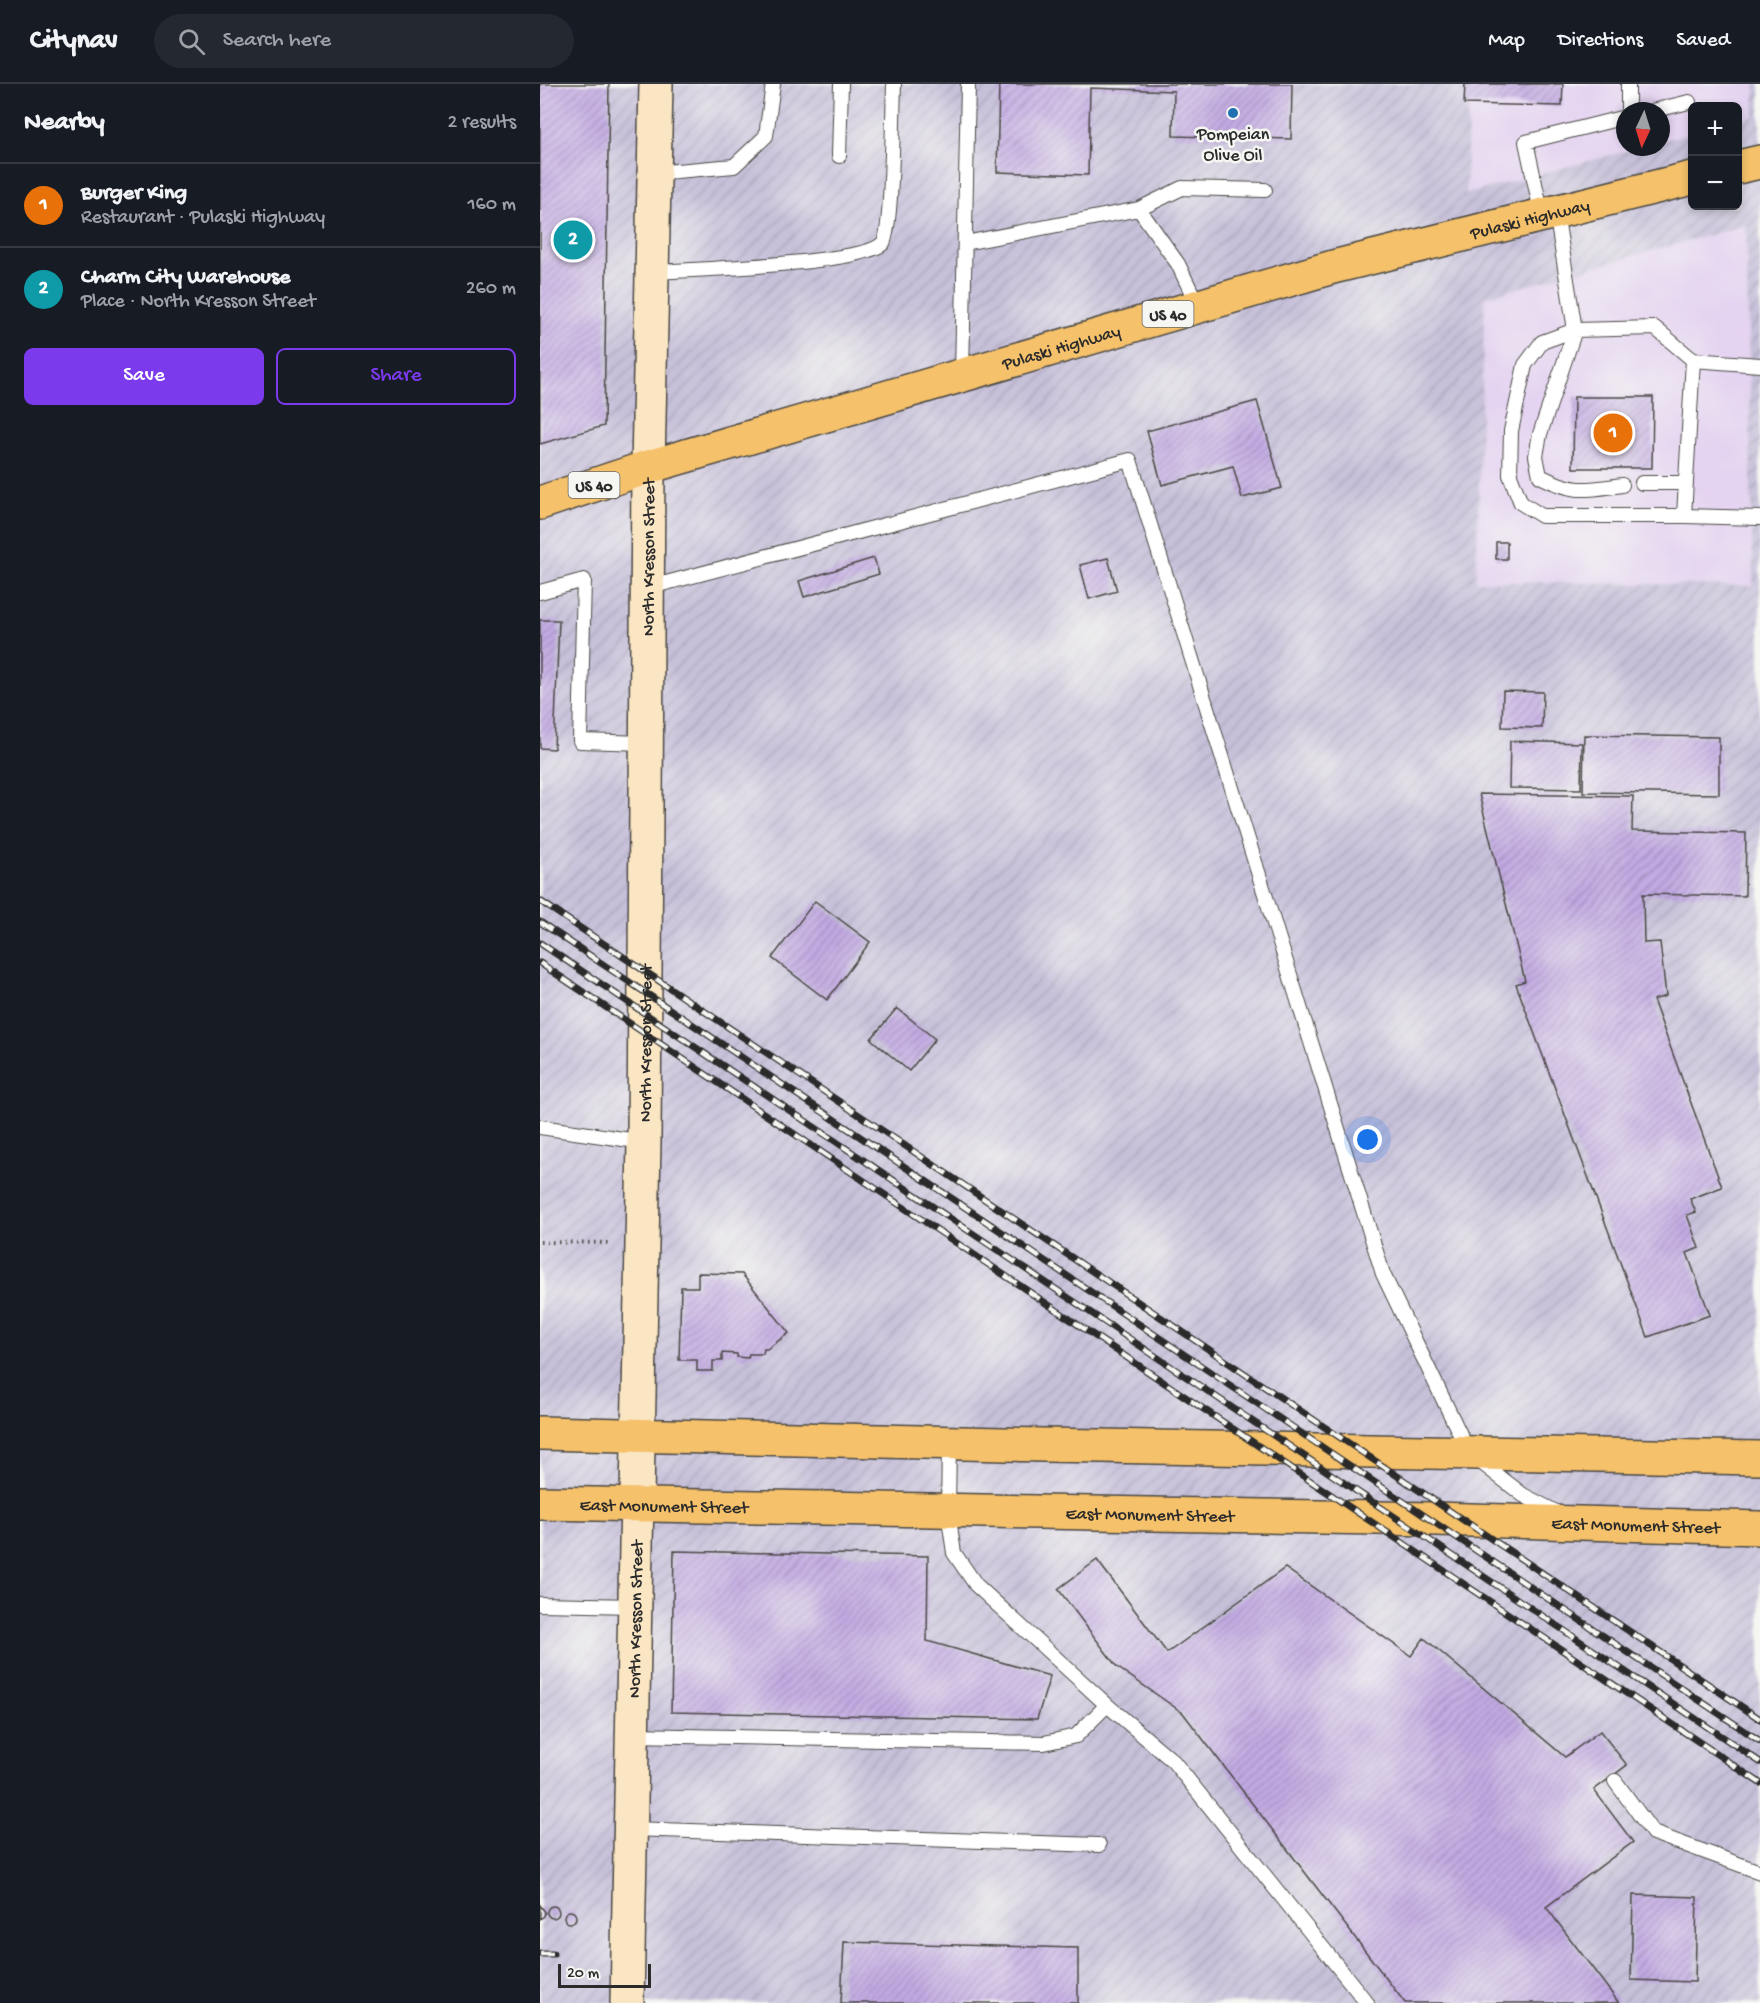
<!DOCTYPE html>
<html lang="en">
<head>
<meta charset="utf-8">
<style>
	:root { --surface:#171b24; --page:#242831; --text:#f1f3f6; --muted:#9ea1a6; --line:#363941; --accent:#7c3aed }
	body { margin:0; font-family:"Gochi Hand",sans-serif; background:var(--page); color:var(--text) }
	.controls { position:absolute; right:18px; top:18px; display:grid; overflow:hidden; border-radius:9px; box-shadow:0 3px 9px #0003 }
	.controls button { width:54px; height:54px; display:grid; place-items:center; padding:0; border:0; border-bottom:2px solid var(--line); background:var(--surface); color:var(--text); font:30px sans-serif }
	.compass { position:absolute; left:1076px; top:18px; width:54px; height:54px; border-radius:50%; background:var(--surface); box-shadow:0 3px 9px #0003; rotate:184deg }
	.scale { position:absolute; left:18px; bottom:15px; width:93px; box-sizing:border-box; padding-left:6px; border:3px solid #2b2b2b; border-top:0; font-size:16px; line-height:21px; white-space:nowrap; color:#2b2b2b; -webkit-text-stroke:4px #f6f6f2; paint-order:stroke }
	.you { position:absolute; left:828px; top:1056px; width:21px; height:21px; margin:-15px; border:4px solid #fff; border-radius:50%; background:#1a73e8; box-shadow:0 0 0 9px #1a73e833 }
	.badge { display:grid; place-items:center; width:39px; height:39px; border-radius:50%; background:var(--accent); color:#fff; font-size:20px; font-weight:700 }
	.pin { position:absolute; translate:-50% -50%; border:3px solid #fff; box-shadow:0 2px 6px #0006 }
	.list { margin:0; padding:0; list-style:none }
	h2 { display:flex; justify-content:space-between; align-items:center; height:78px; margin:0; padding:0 24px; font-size:26px }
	h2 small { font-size:20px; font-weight:400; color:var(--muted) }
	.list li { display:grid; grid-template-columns:39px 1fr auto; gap:18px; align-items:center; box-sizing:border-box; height:84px; padding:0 24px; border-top:2px solid var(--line) }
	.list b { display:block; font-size:22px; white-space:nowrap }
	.list p { margin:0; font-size:20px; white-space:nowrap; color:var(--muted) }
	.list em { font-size:20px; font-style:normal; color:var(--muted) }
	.actions { display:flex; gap:12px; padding:18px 24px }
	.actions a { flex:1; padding:14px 0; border:2px solid var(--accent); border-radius:9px; text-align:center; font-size:21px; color:var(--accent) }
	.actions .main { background:var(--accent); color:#fff }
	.icon { flex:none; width:33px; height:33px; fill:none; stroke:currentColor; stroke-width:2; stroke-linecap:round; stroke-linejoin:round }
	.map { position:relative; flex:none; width:1220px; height:1919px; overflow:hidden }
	header { display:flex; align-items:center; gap:36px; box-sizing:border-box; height:84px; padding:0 30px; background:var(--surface); border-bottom:2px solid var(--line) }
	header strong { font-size:28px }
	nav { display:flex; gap:33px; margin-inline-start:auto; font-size:21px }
	.search { width:420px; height:54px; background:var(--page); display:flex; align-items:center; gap:15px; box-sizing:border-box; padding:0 21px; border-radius:33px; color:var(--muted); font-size:22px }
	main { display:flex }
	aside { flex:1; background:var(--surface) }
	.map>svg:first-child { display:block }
</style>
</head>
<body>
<header>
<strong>Citynav</strong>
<div class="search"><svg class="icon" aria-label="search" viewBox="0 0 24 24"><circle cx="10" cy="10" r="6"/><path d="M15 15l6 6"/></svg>Search here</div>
<nav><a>Map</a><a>Directions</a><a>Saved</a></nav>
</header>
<main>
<aside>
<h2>Nearby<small>2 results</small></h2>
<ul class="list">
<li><span class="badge" style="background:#e8710a">1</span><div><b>Burger King</b><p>Restaurant · Pulaski Highway</p></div><em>160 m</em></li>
<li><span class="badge" style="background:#0f9aa8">2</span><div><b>Charm City Warehouse</b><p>Place · North Kresson Street</p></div><em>260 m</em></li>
</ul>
<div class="actions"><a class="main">Save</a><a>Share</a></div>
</aside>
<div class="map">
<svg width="1220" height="1919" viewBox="0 0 1220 1919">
	<defs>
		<pattern id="industrial-furrows" width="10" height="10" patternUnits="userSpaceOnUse" patternTransform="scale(1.5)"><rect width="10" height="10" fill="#c6c0d9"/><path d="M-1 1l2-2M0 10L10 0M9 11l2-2" fill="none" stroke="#aaa5ba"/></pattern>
		<pattern id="building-hatch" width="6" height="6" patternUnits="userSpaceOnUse" patternTransform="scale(1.5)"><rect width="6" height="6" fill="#c2aae3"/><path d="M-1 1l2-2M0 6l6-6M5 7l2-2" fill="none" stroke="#9e8bb8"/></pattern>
	</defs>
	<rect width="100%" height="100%" fill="#f6f6f2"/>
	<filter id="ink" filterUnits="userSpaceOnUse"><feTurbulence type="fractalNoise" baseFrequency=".0167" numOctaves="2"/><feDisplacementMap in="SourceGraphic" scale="12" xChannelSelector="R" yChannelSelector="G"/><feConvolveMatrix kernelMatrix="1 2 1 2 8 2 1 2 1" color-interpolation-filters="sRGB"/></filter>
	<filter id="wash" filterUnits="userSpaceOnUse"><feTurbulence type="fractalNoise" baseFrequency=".008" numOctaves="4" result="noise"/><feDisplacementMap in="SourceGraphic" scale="24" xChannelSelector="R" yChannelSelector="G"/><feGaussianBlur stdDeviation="1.35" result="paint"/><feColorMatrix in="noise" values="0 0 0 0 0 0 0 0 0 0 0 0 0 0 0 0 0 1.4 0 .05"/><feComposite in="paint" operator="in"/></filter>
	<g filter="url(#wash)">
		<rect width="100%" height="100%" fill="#f4e6d3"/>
		<path fill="#e4d3f1" d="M 929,0 L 1215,0 L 1214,32 L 1198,37 L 1198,22 L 1152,22 L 1152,49 L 1121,57 L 1121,27 L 1085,27 L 1085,63 L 1100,63 L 926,110 Z
			M 1206,141 L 1213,502 L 936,497 L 945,213 Z"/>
		<path fill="url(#industrial-furrows)" fill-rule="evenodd" d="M 0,0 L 929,0 L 926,110 L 1100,63 L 1121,63 L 1121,57 L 1152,49 L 1152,122 L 1198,122 L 1198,37 L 1214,32 L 1215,0 L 1220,0 L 1220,1919 L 0,1919 ZM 1206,141 L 1213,502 L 936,497 L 945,213 Z"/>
		<g id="blocks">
			<path fill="url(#building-hatch)" d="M 0,0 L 69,0 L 64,342 L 0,360 Z
				M 459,0 L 752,0 L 751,55 L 633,52 L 634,7 L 550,4 L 548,91 L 457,88 Z
				M 925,0 L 1023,0 L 1022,22 L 924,20 Z
				M 1034,313 L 1113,313 L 1112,384 L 1033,384 Z
				M 717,317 L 742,404 L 702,414 L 693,382 L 622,401 L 607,347 Z
				M 956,458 L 967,458 L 967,475 L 956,475 Z
				M 334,474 L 339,490 L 264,513 L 259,497 Z
				M 568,474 L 577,507 L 549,515 L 540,481 Z
				M 0,536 L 19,536 L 14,665 L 0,664 Z
				M 963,607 L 1003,608 L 1002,644 L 962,643 Z
				M 1044,651 L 1179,653 L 1179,710 L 1043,708 Z
				M 970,657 L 1042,659 L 1041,705 L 969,704 Z
				M 939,710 L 1093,712 L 1092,747 L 1206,749 L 1205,812 L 1103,810 L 1104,859 L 1120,858 L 1126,912 L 1113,916 L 1182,1103 L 1150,1115 L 1156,1128 L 1147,1131 L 1159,1164 L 1147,1169 L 1170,1231 L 1108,1253 L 976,900 L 985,897 Z
				M 275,817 L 330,858 L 287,916 L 232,874 Z
				M 357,924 L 395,955 L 369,987 L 331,955 Z
				M 158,1189 L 202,1190 L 249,1249 L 227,1265 L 224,1265 L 223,1270 L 209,1270 L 208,1274 L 197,1273 L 197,1270 L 182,1269 L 182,1277 L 173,1277 L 173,1287 L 157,1287 L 157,1276 L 139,1276 L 141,1203 L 158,1203 Z
				M 134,1467 L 388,1472 L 387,1557 L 510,1592 L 497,1635 L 131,1628 Z
				M 557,1476 L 627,1569 L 745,1484 L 871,1572 L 884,1554 L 1025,1673 L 1060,1647 L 1087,1681 L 1054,1706 L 1093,1758 L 1006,1823 L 1079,1919 L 865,1919 L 643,1629 L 577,1583 L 518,1505 Z
				M 1093,1811 L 1157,1813 L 1155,1898 L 1091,1896 Z
				M 0,1821 L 5,1828 L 4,1832 L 0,1835 Z
				M7 1828a6 6 0 1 1 12 0a6 6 0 1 1-12 0Z
				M24 1833a6 6 0 1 1 12 0a6 6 0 1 1-12 0Z
				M 304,1858 L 538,1864 L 538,1919 L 301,1919 Z"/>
		</g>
	</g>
	<g filter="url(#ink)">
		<use href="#blocks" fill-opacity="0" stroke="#494744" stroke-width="1.5"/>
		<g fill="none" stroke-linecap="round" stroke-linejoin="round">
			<defs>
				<path id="lane" d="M 1088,27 L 1088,0
					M 1112,27 L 1149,18
					M 299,72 L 301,0
					M 114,89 L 194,82 L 226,52 L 233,0
					M 599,125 L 638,180 L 658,222
					M 1016,128 L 1035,246 L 1000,350 L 996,372 L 1000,392 C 1036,410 1044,406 1082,401
					M 1002,132 L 986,58 L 1085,33
					M 425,159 L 599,125 L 642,104 L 725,106
					M 112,188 C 148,186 325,180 343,159 C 352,149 353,23 354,0
					M 1220,281 L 1153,276 L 1115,244 L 1035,246 L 1002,258 L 985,281 L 971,347 L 970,391 L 981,419 L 1002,432 L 1144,432 L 1220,434
					M 422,291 L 428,0
					M 1102,399 L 1146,399
					M 1144,432 L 1153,276
					M 107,504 L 590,376 L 843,1190 L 929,1369 L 983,1411 L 1018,1429
					M 0,508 L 44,496 L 40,657 L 105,659
					M 0,1043 L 104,1058
					M 409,1359 L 408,1428 L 414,1469 L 436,1501 L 567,1621 L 633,1677 L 827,1919
					M 0,1520 L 95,1522
					M 92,1651 L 504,1659 L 536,1652 L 567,1621
					M 1075,1697 L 1113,1749 L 1220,1788
					M 91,1745 L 559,1761"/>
				<g id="secondary">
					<path id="s1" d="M 87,1919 L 104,1058 L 108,383 L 116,0"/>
				</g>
				<g id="primary">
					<path d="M 1198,83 L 1220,78"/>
					<path id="s2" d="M 0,419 L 108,383 L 793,183 L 1152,94"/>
					<path d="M 0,1349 L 504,1361 L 1220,1374"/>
					<path id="s3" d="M 0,1419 L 895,1435 L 1220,1444"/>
				</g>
			</defs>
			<use href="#lane" stroke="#494744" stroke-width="16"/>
			<use href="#secondary" stroke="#494744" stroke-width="36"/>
			<use href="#primary" stroke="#494744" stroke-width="36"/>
			<path stroke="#494744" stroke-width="4" stroke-dasharray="1.5 4.5" stroke-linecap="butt" d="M 0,1158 L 72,1159"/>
			<use href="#lane" stroke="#fff" stroke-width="14"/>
			<use href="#secondary" stroke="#fbe6c4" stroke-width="33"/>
			<use href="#primary" stroke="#f5c16b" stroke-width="33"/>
			<defs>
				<path id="rail" d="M 0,817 L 1220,1635
					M 0,838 L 1220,1657
					M 0,859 L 1220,1678
					M 0,879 L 1220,1699
					M 0,1870 L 13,1870"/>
			</defs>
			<use href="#rail" stroke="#2b2b2b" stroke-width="7"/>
			<use href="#rail" stroke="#f6f6f2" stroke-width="4.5" stroke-dasharray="14" stroke-linecap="butt"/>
		</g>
	</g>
	<circle fill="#1f6fb2" stroke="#f6f6f2" stroke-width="2" cx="693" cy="29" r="6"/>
	<g text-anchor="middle" stroke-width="5" stroke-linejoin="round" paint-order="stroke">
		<g fill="#f6f6f2" stroke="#686867" stroke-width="1.5">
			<rect x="602.5" y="217" width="51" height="26" rx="4.5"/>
			<rect x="28.5" y="388" width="51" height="26" rx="4.5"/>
		</g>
		<g font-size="16" font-weight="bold" fill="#2b2b2b">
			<text x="628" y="236">US 40</text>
			<text x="54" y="407">US 40</text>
		</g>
		<g font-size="18" fill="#2b2b2b" stroke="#f6f6f2">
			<text x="693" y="55">Pompeian<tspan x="693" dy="21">Olive Oil</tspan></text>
		</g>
		<g font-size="18" fill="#2b2b2b" stroke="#f6f6f2">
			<text dy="6" stroke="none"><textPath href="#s2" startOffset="1030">Pulaski Highway</textPath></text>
			<text dy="6" stroke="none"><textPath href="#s2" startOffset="544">Pulaski Highway</textPath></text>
			<text dy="6" stroke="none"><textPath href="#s1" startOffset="1446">North Kresson Street</textPath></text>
			<text dy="6" stroke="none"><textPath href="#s1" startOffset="960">North Kresson Street</textPath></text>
			<text dy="6" stroke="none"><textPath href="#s3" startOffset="124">East Monument Street</textPath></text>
			<text dy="6" stroke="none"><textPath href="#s3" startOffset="610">East Monument Street</textPath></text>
			<text dy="6" stroke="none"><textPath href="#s3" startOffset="1096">East Monument Street</textPath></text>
			<text dy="6" stroke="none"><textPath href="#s1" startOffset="384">North Kresson Street</textPath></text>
		</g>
	</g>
</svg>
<div class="controls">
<button>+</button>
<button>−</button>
</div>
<svg class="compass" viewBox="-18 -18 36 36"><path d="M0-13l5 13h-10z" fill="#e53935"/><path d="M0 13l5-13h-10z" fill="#9ea1a6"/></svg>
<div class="scale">20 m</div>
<div class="you"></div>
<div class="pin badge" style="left:1073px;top:349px;background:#e8710a">1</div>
<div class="pin badge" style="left:33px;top:156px;background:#0f9aa8">2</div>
</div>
</main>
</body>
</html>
